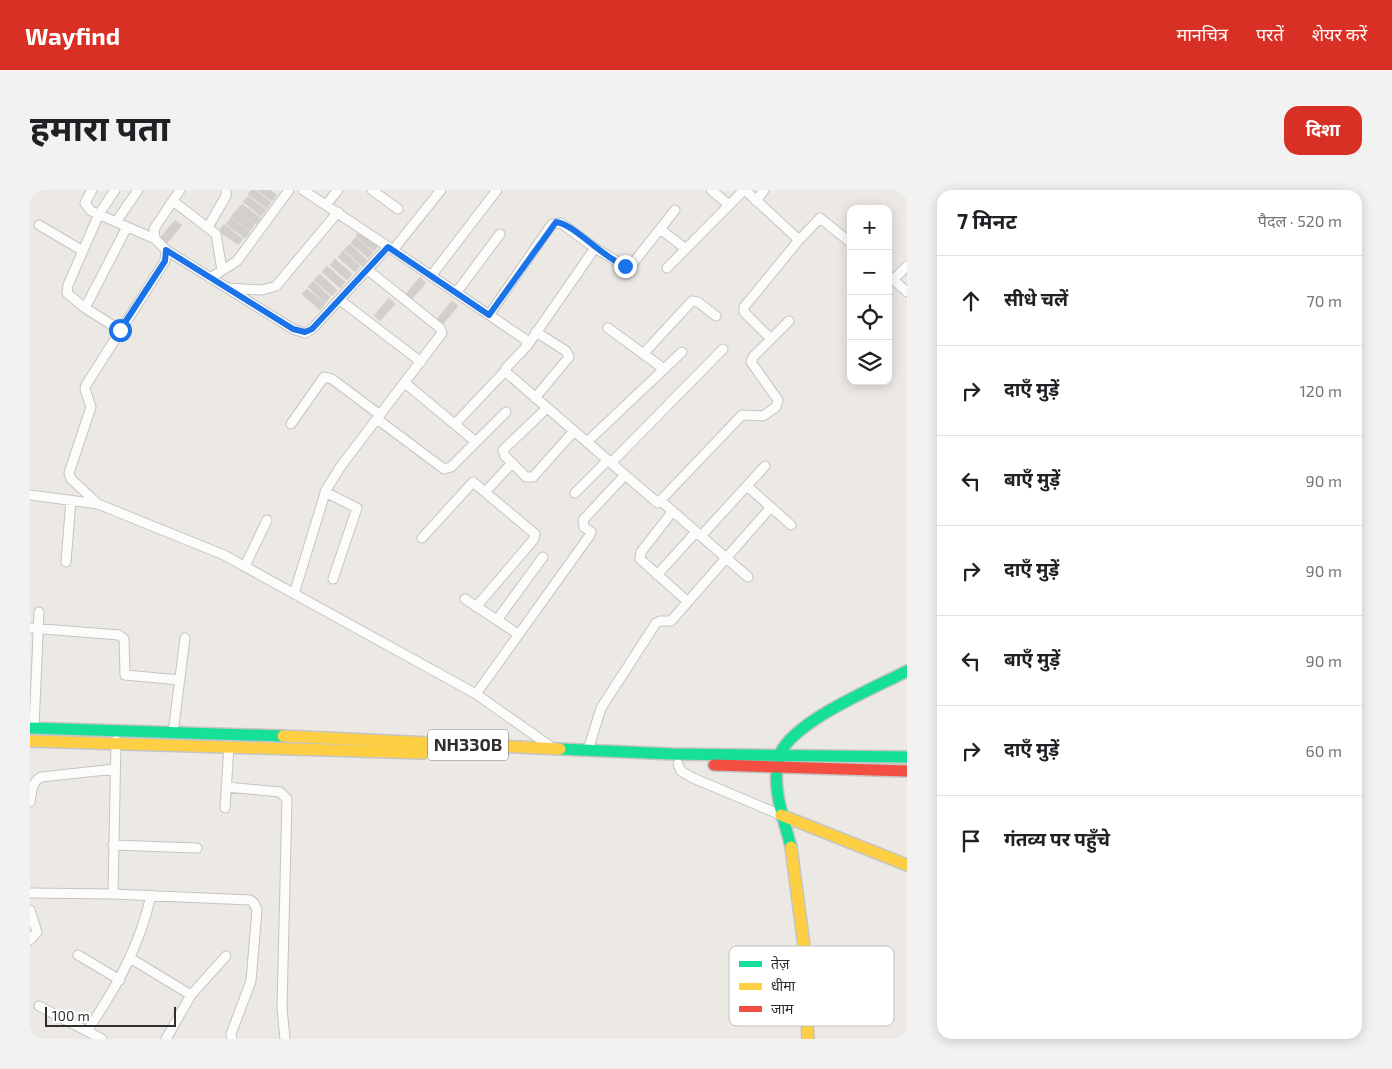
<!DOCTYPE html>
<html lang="hi">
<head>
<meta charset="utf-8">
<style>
	:root { --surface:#fff; --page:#f2f2f2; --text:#202124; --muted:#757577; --line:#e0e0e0; --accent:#d93025 }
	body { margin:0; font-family:"Exo 2","Noto Sans Devanagari",sans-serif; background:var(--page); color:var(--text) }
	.controls { position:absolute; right:15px; top:15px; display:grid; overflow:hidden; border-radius:10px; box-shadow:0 2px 12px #0003 }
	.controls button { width:45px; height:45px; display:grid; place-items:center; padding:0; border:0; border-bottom:1px solid var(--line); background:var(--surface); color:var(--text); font:25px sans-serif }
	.scale { position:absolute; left:15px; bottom:12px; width:131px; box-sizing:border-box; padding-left:5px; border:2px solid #2e2e2e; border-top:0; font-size:14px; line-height:18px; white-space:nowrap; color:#2e2e2e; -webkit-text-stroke:4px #fff; paint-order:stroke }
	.stop { position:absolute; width:15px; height:15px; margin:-11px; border:4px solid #1a73e8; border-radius:50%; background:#fff }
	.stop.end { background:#1a73e8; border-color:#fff; box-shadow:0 1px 5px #0008 }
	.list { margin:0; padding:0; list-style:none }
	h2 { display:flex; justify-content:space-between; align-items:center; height:65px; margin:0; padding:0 20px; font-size:21px }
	h2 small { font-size:16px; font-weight:400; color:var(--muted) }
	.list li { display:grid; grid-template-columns:32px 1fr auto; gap:15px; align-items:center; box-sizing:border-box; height:90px; padding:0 20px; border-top:1px solid var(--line) }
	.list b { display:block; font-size:19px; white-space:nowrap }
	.list em { font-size:16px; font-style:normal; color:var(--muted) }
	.icon { flex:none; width:28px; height:28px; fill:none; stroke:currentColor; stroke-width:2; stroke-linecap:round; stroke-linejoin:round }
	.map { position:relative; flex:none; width:877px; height:849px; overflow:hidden; border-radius:15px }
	header { display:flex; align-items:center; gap:30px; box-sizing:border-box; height:70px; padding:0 25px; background:var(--accent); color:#fff }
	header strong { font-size:24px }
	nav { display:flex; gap:28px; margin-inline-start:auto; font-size:18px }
	.intro { display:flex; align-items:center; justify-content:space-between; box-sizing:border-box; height:120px; padding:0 30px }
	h1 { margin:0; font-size:35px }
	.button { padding:12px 22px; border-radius:15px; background:var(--accent); color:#fff; font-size:18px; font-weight:700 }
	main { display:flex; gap:30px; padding:0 30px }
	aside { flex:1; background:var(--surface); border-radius:15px; box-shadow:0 2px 12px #0003 }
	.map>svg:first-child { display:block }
</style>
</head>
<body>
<header>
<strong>Wayfind</strong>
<nav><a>मानचित्र</a><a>परतें</a><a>शेयर करें</a></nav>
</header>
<div class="intro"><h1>हमारा पता</h1><a class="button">दिशा</a></div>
<main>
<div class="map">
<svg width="877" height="849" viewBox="0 0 877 849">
	<rect width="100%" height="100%" fill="#ece8e4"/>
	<path fill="#d1cecb" stroke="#d7d4d0" d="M 222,0 L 225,0 L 241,12 L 237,19 L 218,4 Z
		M 227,0 L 240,0 L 247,5 L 242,11 Z
		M 218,6 L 236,20 L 231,26 L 213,12 Z
		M 212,14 L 231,28 L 226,34 L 207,20 Z
		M 206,20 L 225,34 L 220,41 L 201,27 Z
		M 201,28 L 220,42 L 215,48 L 196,34 Z
		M 145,30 L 152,35 L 137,53 L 130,48 Z
		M 194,34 L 213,49 L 208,55 L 189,41 Z
		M 332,40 L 349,55 L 344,61 L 326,46 Z
		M 326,47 L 343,62 L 338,68 L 321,53 Z
		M 320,54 L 337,70 L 332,76 L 314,60 Z
		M 313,61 L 330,76 L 325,82 L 308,67 Z
		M 305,69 L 322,84 L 317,90 L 300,75 Z
		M 297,76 L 315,92 L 310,98 L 292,82 Z
		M 290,84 L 307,100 L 302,106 L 284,90 Z
		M 390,87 L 396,93 L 381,110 L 375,105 Z
		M 283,91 L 300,107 L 295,113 L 278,97 Z
		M 277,99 L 295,114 L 290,120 L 272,104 Z
		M 359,108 L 365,114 L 350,131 L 344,126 Z
		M 422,111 L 428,116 L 413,134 L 407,129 Z"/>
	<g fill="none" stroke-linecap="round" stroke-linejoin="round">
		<defs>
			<path id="street" d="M 62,0 L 55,13 L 61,21 L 125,49
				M 85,0 L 69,24 L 38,95 L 37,103 L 55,118 L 90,140
				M 273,0 L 363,60 L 411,0
				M 342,0 L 368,19
				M 681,0 L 699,15
				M 715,0 L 769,50
				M 143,11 L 186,44 L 192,80
				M 726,11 L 734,0
				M 296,15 L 308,0
				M 86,32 L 108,0
				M 9,35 L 53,61
				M 178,37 L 196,6 L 196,0
				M 630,39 L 656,59
				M 136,60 L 263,139 L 275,143 L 282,139 L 358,57
				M 363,60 L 496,150 L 497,156 L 476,178 L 477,183 L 595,285 L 553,330 L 554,337 L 561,342 L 560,345 L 446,504
				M 637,78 L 714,0
				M 858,85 L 877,102
				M 401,86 L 467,0
				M 180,88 L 207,71 L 259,0
				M 863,90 L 877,76
				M 199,98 L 232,100 L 246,96 L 308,22
				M 426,103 L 470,44
				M 310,110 L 391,172
				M 55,118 L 97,37
				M 459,125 L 522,34 L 531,33 L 565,58 L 595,76 L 604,72 L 645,20
				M 578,138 L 634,179
				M 741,149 L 714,122 L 714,117 L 769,50 L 790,28 L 821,53
				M 497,156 L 565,58
				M 613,164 L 662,111 L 668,112 L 686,126
				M 375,193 L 446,252
				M 505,208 L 539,167 L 536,161 L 506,142
				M 517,218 L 473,260 L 475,266 L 496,287 L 503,287 L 544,241
				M 347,229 L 414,279 L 421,277 L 476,222
				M 261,234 L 294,187 L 302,189 L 350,225
				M 425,234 L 476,180
				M 557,252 L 652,162
				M 581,273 L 693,159
				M 595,285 L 628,313 L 712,225 L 733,226 L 746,217 L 748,210 L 721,172 L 723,167 L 759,131
				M 717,296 L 761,335
				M 456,301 L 482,273
				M 295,302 L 327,318 L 303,389
				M 545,303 L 578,270
				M 0,305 L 68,314 L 194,365 L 446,504 L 520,556
				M 631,311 L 718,387
				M 68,314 L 41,289 L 39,283 L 61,217 L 55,199 L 56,195 L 135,71 L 136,60 L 125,49 L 124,39 L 150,0
				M 643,321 L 611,362 L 610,369 L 657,411
				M 671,346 L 735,276
				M 392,348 L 443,292 L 505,344 L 504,349 L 446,417
				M 36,372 L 41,310
				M 215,376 L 237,330
				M 627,385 L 666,342
				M 264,404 L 296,300 L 311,276 L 412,143 L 410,138 L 338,80
				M 435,409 L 488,444
				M 467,430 L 513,367
				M 0,438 L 89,445 L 94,449 L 95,485 L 150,490
				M 4,538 L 9,422
				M 143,543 L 155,448
				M 558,560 L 571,518 L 626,433 L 630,431 L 641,431 L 741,317
				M 648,574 L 651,581 L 663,588 L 751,625
				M 196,597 L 250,602 L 257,609 L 252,818 L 255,849
				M 0,612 C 2,602 1,593 11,587 L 85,579
				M 195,618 L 199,556
				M 83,655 L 167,658
				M 0,703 L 83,704 L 220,710 L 224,713 L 227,720 L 221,791 L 201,844 L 202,849
				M 83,704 L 86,551
				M 0,720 L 7,742 L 0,750
				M 48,765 L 90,790
				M 100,768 L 161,805
				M 9,816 L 72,849
				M 57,841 C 86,798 110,756 121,705
				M 136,849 L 161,805 L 196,766"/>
			<path id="fast" d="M 0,538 L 253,546
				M 530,559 L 642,564 L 877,567
				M 761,657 C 754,629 742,600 748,570 C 755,534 845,498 877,481"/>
			<path id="slow" d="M 253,546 L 530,559
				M 0,551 L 393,563
				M 751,625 L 877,675
				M 761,657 L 774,756 L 778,849"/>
			<path id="jam" d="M 684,575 L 877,581"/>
		</defs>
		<use href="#street" stroke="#c5c4c5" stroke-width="11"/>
		<use href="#fast" stroke="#c5c4c5" stroke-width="14"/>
		<use href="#slow" stroke="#c5c4c5" stroke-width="14"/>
		<use href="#jam" stroke="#c5c4c5" stroke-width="14"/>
		<use href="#street" stroke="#fcfcfb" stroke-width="9"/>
		<use href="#fast" stroke="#16e098" stroke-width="11"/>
		<use href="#slow" stroke="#ffcf43" stroke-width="11"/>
		<use href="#jam" stroke="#f24e42" stroke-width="11"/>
	</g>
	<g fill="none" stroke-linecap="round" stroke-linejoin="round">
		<path stroke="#1a73e8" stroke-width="6" d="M 90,140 L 135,71 L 136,60 L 263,139 L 275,142 L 282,139 L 358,57 L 459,125 L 526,32 C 544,34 573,68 595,76"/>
	</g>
	<g text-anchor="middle" stroke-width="5" stroke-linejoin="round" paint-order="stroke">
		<rect fill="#fff" stroke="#6d6d6d" stroke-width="1" x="398" y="539.5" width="80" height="31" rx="4"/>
		<g font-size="18" font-weight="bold" fill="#2e2e2e">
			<text x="438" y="561">NH330B</text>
		</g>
	</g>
	<rect x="699" y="756" width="165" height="80" rx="8" fill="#fff" stroke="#c0c0c0" stroke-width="1"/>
	<rect x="709" y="771" width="23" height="6" fill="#16e098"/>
	<rect x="709" y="793" width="23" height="7" fill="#ffcf43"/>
	<rect x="709" y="816" width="23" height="6" fill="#f24e42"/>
	<g font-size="14" fill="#2e2e2e">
		<text x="741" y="779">तेज़</text>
		<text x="741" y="801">धीमा</text>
		<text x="741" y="824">जाम</text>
	</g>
</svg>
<div class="controls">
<button>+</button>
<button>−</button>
<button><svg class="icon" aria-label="locate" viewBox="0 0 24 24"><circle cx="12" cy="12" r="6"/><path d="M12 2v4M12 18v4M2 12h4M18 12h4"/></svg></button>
<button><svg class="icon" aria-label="layers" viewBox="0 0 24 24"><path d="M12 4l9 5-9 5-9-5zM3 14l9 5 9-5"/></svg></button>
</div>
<div class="scale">100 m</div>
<div class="stop" style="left:90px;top:140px"></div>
<div class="stop end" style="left:595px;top:76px"></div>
</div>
<aside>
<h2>7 मिनट<small>पैदल · 520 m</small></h2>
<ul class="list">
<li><svg class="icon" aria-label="ahead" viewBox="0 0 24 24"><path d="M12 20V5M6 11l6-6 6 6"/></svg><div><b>सीधे चलें</b></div><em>70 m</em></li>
<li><svg class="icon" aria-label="right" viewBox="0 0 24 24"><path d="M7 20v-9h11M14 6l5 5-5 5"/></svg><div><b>दाएँ मुड़ें</b></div><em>120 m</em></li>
<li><svg class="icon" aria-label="left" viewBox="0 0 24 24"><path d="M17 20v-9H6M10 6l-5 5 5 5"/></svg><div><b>बाएँ मुड़ें</b></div><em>90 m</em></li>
<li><svg class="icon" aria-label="right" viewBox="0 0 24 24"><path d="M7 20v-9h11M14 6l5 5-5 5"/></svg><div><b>दाएँ मुड़ें</b></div><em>90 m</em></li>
<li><svg class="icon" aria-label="left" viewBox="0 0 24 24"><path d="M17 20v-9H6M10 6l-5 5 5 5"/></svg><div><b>बाएँ मुड़ें</b></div><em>90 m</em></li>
<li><svg class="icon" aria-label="right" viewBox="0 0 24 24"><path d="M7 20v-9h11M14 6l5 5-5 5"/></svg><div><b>दाएँ मुड़ें</b></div><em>60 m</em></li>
<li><svg class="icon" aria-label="arrive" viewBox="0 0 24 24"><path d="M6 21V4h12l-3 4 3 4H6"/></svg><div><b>गंतव्य पर पहुँचे</b></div></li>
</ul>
</aside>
</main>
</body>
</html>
